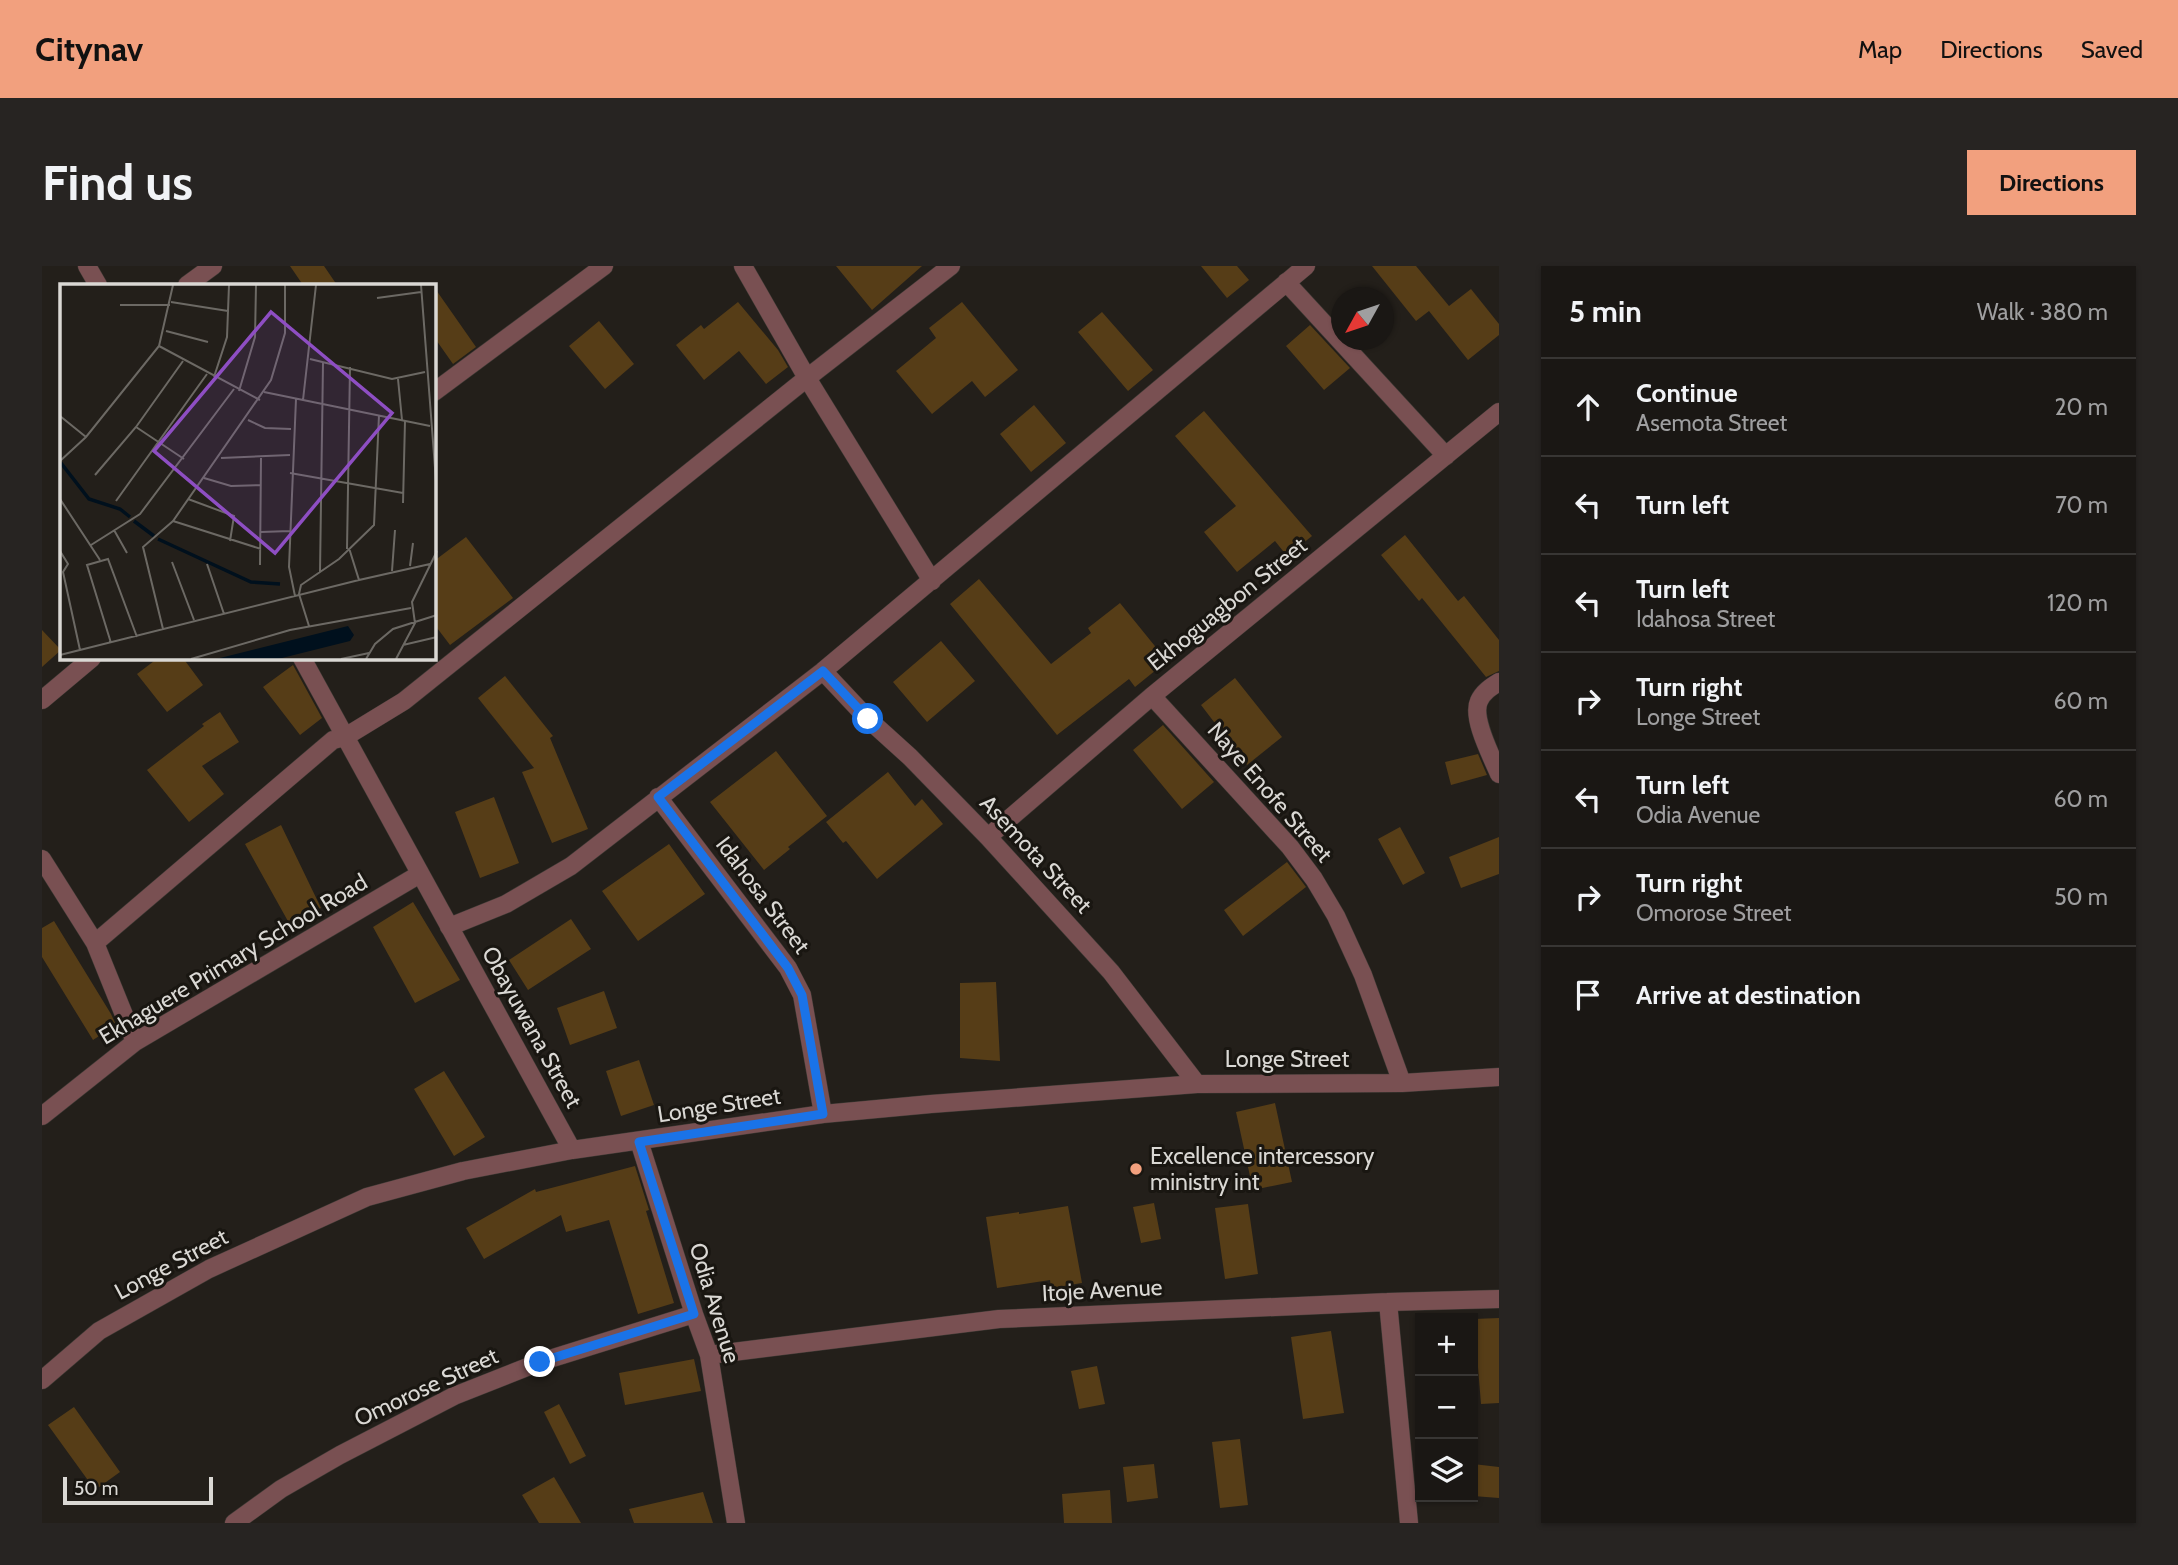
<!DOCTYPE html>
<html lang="en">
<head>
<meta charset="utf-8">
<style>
	:root { --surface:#1a1714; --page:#272422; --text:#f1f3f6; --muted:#9f9fa0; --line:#383634; --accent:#f2a07e }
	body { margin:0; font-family:Cabin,sans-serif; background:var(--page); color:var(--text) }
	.controls { position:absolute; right:21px; bottom:21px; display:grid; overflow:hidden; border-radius:0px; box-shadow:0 2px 5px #0004 }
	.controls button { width:63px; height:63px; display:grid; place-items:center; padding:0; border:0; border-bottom:2px solid var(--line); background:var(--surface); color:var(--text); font:35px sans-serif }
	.compass { position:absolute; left:1289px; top:21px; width:63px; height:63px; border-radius:50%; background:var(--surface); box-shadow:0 2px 5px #0004; rotate:230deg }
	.scale { position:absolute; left:21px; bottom:18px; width:150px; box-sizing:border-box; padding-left:7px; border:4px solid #dad8d4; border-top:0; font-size:19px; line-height:24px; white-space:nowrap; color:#dad8d4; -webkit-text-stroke:5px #191611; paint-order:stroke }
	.stop { position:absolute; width:21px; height:21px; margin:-16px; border:5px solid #1a73e8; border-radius:50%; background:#fff }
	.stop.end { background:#1a73e8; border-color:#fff; box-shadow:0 2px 7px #0008 }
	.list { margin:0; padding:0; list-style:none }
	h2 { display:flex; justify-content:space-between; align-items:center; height:91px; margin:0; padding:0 28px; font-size:30px }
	h2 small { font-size:23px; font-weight:400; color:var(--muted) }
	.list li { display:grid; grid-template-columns:46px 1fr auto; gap:21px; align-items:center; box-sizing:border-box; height:98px; padding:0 28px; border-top:2px solid var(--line) }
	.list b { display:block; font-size:26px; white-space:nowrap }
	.list p { margin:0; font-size:23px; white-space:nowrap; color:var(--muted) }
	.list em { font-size:23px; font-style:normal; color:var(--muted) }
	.icon { flex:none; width:38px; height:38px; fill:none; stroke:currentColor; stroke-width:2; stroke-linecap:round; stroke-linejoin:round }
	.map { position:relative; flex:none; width:1457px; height:1257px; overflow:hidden; border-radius:0px }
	header { display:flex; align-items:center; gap:42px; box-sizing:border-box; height:98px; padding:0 35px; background:var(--accent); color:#111 }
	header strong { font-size:33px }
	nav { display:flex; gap:38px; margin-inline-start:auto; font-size:24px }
	.intro { display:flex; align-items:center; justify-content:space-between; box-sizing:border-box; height:168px; padding:0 42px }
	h1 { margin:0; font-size:49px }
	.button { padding:18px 32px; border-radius:0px; background:var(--accent); color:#111; font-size:24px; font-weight:700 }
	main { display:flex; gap:42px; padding:0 42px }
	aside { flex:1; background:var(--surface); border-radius:0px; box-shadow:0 2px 5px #0004 }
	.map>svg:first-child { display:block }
</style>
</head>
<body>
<header>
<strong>Citynav</strong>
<nav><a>Map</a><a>Directions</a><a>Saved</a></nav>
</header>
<div class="intro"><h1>Find us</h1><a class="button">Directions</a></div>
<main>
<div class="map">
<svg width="1457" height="1257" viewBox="0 0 1457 1257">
	<rect width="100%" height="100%" fill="#231f1a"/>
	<path fill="#563d17" d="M 248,0 L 282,0 L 295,19 L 261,19 Z
		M 794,0 L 880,0 L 830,44 Z
		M 1159,0 L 1195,0 L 1207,14 L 1185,32 Z
		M 1330,0 L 1374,0 L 1407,40 L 1429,23 L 1457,58 L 1457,69 L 1426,94 L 1387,45 L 1374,55 Z
		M 392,21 L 434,81 L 411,98 L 392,71 Z
		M 696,36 L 736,84 L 746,101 L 724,118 L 697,85 L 662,114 L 634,79 L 659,59 L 662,63 Z
		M 920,36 L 976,104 L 943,131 L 930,115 L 890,148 L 854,105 L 894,72 L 887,62 Z
		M 1060,46 L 1111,104 L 1086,125 L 1036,66 Z
		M 557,55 L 592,98 L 563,123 L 527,80 Z
		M 1268,59 L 1308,102 L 1282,124 L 1244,80 Z
		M 992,139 L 1024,177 L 989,206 L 958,168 Z
		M 1162,145 L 1270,270 L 1245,290 L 1233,275 L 1195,306 L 1162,266 L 1194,240 L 1133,170 Z
		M 1363,269 L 1416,335 L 1422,330 L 1457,374 L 1457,405 L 1444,411 L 1380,332 L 1377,335 L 1339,289 Z
		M 424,271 L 471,332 L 408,379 L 392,358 L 392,295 Z
		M 937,313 L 1009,398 L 1049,367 L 1046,362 L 1078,337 L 1125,395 L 1093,421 L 1087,413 L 1015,469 L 908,338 Z
		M 0,364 L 19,384 L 0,401 Z
		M 899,375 L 933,415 L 885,456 L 851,416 Z
		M 116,392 L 141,392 L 161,419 L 125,446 L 95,408 Z
		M 251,399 L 280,452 L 258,469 L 221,421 Z
		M 463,410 L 511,470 L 508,472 L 546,563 L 510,577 L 480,506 L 492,502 L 436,432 Z
		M 1193,412 L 1240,471 L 1205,499 L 1159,439 Z
		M 178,446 L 197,476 L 160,500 L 182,528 L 147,556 L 105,504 L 162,460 L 160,458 Z
		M 1121,459 L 1172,516 L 1140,543 L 1091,484 Z
		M 734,485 L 785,550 L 746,581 L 748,583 L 722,604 L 668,536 Z
		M 1436,488 L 1445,509 L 1409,519 L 1403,496 Z
		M 846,506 L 873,540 L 880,533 L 901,558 L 835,613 L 804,575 L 801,577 L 784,556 Z
		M 452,531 L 477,597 L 438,612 L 413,546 Z
		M 239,559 L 279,642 L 247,657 L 203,578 Z
		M 1358,561 L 1383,607 L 1361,619 L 1336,573 Z
		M 1457,571 L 1457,608 L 1419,622 L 1407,591 Z
		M 627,578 L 663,628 L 596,675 L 560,625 Z
		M 1245,596 L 1264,621 L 1201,670 L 1182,644 Z
		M 371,636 L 418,714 L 373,737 L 331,661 Z
		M 529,653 L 549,683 L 486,724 L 467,694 Z
		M 12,655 L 69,748 L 74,759 L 51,774 L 0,691 L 0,662 Z
		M 954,716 L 958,795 L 918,792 L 918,717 Z
		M 562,725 L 575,762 L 528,779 L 515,742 Z
		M 597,794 L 612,839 L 579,850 L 564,805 Z
		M 402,805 L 443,871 L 412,890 L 372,823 Z
		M 1233,837 L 1250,916 L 1211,924 L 1194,846 Z
		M 593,900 L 607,944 L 604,945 L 632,1037 L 596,1048 L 567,954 L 524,966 L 519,949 L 442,993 L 424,962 L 493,923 L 494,926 Z
		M 1112,937 L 1119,973 L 1099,977 L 1091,941 Z
		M 1206,938 L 1216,1008 L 1183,1013 L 1173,942 Z
		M 1026,940 L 1040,1017 L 1009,1022 L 1008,1014 L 955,1022 L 944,951 L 977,946 L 977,948 Z
		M 1457,1052 L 1457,1137 L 1439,1138 L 1432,1053 Z
		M 1289,1065 L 1302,1147 L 1261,1153 L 1249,1071 Z
		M 652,1093 L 659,1125 L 583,1139 L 577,1107 Z
		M 1055,1100 L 1063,1138 L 1037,1143 L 1029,1105 Z
		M 517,1138 L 544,1190 L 528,1198 L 502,1146 Z
		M 32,1141 L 78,1206 L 53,1224 L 6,1159 Z
		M 1198,1173 L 1206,1239 L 1178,1242 L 1170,1176 Z
		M 1112,1198 L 1116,1232 L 1085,1236 L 1081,1201 Z
		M 1431,1198 L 1457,1201 L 1457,1232 L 1431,1230 Z
		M 512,1211 L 539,1257 L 497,1257 L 480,1229 Z
		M 1068,1224 L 1070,1257 L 1022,1257 L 1020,1228 Z
		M 661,1226 L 671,1257 L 592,1257 L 587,1243 Z"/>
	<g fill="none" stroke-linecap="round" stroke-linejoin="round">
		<defs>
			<path id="minor" d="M 45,0 L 56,19
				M 701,0 L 765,112 L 890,315
				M 1244,16 L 1404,190
				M 145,19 L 171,0
				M 392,126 L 562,0
				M 260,392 L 530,884
				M 781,405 L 826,453 L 868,491 L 946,571 L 1069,706 L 1155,818
				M 1457,416 C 1449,421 1441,426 1437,435 C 1429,452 1450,491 1457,508
				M 1110,430 L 1248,581 L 1272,613 L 1294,650 L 1321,709 L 1360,817
				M 0,434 L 50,392
				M 616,531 L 746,702 L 760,729 L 781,848
				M 946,571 L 1110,430 L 1457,146
				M 0,593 L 53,677 L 93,776
				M 407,661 L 464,638 L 529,600 L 781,405 L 1264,0
				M 53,677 L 291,474 L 303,471 L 362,435 L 765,112 L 909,0
				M 0,850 L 93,776 L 378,608
				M 597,875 L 652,1048 L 667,1089 L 694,1257
				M 1346,1036 L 1367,1257
				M 667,1089 L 957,1053 L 1346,1036 L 1457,1033
				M 0,1114 L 57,1065 L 167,1003 L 325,931 L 421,905 L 530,884 L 781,848 L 889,838 L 1155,818 L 1360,817 L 1457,811
				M 192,1257 L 239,1223 L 298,1189 L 412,1130 L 498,1096 L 652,1048"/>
		</defs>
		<use href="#minor" stroke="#3d3934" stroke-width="19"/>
		<use href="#minor" stroke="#795052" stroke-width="18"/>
	</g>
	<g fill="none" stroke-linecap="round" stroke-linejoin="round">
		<path stroke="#1a73e8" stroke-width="9" d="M 498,1096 L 652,1048 L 597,876 L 781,848 L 760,729 L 746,702 L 616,531 L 781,405 L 826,453"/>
	</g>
	<circle fill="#f2a07e" stroke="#191611" stroke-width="2.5" cx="1094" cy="903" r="7"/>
	<g text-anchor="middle" stroke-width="6" stroke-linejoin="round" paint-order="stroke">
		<g font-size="23" fill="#dad8d4" stroke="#191611">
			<text transform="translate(1185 338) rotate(-39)" y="8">Ekhoguagbon Street</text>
			<text transform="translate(1228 526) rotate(49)" y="8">Naye Enofe Street</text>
			<text transform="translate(994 588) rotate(47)" y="8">Asemota Street</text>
			<text transform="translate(721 629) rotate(53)" y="8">Idahosa Street</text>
			<text transform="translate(191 693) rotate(-31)" y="8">Ekhaguere Primary School Road</text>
			<text transform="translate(490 761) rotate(61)" y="8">Obayuwana Street</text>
			<text x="1245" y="801">Longe Street</text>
			<text transform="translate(677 839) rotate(-9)" y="8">Longe Street</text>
			<text transform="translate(129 998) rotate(-28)" y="8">Longe Street</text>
			<text transform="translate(1060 1024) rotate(-3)" y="8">Itoje Avenue</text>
			<text transform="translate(673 1037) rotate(73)" y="8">Odia Avenue</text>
			<text transform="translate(384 1121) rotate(-25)" y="8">Omorose Street</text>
		</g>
		<g font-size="23" fill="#dad8d4" stroke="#191611" text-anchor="start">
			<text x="1108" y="898">Excellence intercessory<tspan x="1108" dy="26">ministry int</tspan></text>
		</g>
	</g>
	<g transform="translate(18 18)">
		<rect width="376" height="376" fill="#231f1a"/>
		<path d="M 288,342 L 294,351 L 290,357 L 218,375 L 156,375 Z" fill="#00101d"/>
		<path fill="none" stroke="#00101d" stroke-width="3.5" d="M 1,179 L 29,215 L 60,225 L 70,233M 74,237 L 94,252M 98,255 L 191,298 L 220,300"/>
		<path fill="none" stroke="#6c6964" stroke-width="2" d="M 361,1 L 376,197M 317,14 L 361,8M 111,18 L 168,27M 60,21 L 110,21M 106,47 L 148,58M 99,62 L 200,116M 250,75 L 332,95 L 365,88M 154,93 L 167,53 L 169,1M 338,95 L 342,136M 179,107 L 195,53 L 196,1M 204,108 L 370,142M 243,116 L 256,1M 0,132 L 26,153M 188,136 L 205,144 L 231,145M 76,143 L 124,175M 161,174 L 230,171M 0,177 L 26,153 L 99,62 L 113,1M 230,189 L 343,209M 35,191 L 76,143 L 123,77M 144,194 L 171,202 L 201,201M 0,215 L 40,276M 128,215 L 174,232 L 170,257M 56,217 L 147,90M 343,219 L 345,137M 113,237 L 201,265M 54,246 L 67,269M 201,248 L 230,247M 31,261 L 80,230 L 174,105M 289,264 L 299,296 L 370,280M 287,265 L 290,83M 0,267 L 8,280 L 3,288 L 20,366M 112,278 L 134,336M 147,280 L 164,330M 200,281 L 201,174M 350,282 L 353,259M 332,287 L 335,246M 260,288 L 263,79M 235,312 L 229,283 L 236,115M 249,342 L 239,310 L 241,301 L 279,275 L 314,241 L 319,131M 103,345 L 83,263 L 113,237 L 211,96 L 225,49 L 225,1M 51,359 L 27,281 L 48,275 L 77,353M 343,361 L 377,353M 0,371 L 299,296M 131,375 L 230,346 L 351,324M 281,375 L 309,369M 306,375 L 315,360 L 333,345 L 377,331M 336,375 L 355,339 L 352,318 L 377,267"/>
		<path fill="#8e4ec3" fill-opacity="0.15" stroke="#8e4ec3" stroke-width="3.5" d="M 211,28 L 332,129 L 215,269 L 94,167 Z"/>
		<rect width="376" height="376" fill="none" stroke="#dad8d4" stroke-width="3.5"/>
	</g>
</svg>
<div class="controls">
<button>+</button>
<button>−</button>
<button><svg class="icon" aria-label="layers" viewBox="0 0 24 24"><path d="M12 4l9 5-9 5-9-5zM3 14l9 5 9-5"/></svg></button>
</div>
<svg class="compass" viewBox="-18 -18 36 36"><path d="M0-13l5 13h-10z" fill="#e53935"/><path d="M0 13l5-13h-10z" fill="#9f9fa0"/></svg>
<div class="scale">50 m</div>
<div class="stop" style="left:826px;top:453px"></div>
<div class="stop end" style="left:498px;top:1096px"></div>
</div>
<aside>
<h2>5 min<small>Walk · 380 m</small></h2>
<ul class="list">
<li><svg class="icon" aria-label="ahead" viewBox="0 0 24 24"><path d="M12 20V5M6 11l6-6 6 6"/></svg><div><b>Continue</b><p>Asemota Street</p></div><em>20 m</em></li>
<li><svg class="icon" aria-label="left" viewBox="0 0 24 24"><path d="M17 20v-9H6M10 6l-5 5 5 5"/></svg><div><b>Turn left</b></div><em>70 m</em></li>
<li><svg class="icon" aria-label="left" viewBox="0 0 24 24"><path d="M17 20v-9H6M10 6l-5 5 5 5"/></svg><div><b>Turn left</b><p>Idahosa Street</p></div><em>120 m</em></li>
<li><svg class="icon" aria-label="right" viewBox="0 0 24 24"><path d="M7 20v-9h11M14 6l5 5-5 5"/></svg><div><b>Turn right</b><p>Longe Street</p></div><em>60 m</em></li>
<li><svg class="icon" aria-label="left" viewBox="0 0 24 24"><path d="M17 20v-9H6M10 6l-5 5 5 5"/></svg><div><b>Turn left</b><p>Odia Avenue</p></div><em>60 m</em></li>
<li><svg class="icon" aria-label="right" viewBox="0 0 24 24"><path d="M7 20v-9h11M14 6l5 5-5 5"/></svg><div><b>Turn right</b><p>Omorose Street</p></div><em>50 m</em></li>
<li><svg class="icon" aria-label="arrive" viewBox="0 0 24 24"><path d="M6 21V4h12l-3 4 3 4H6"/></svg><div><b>Arrive at destination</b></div></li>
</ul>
</aside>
</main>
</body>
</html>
